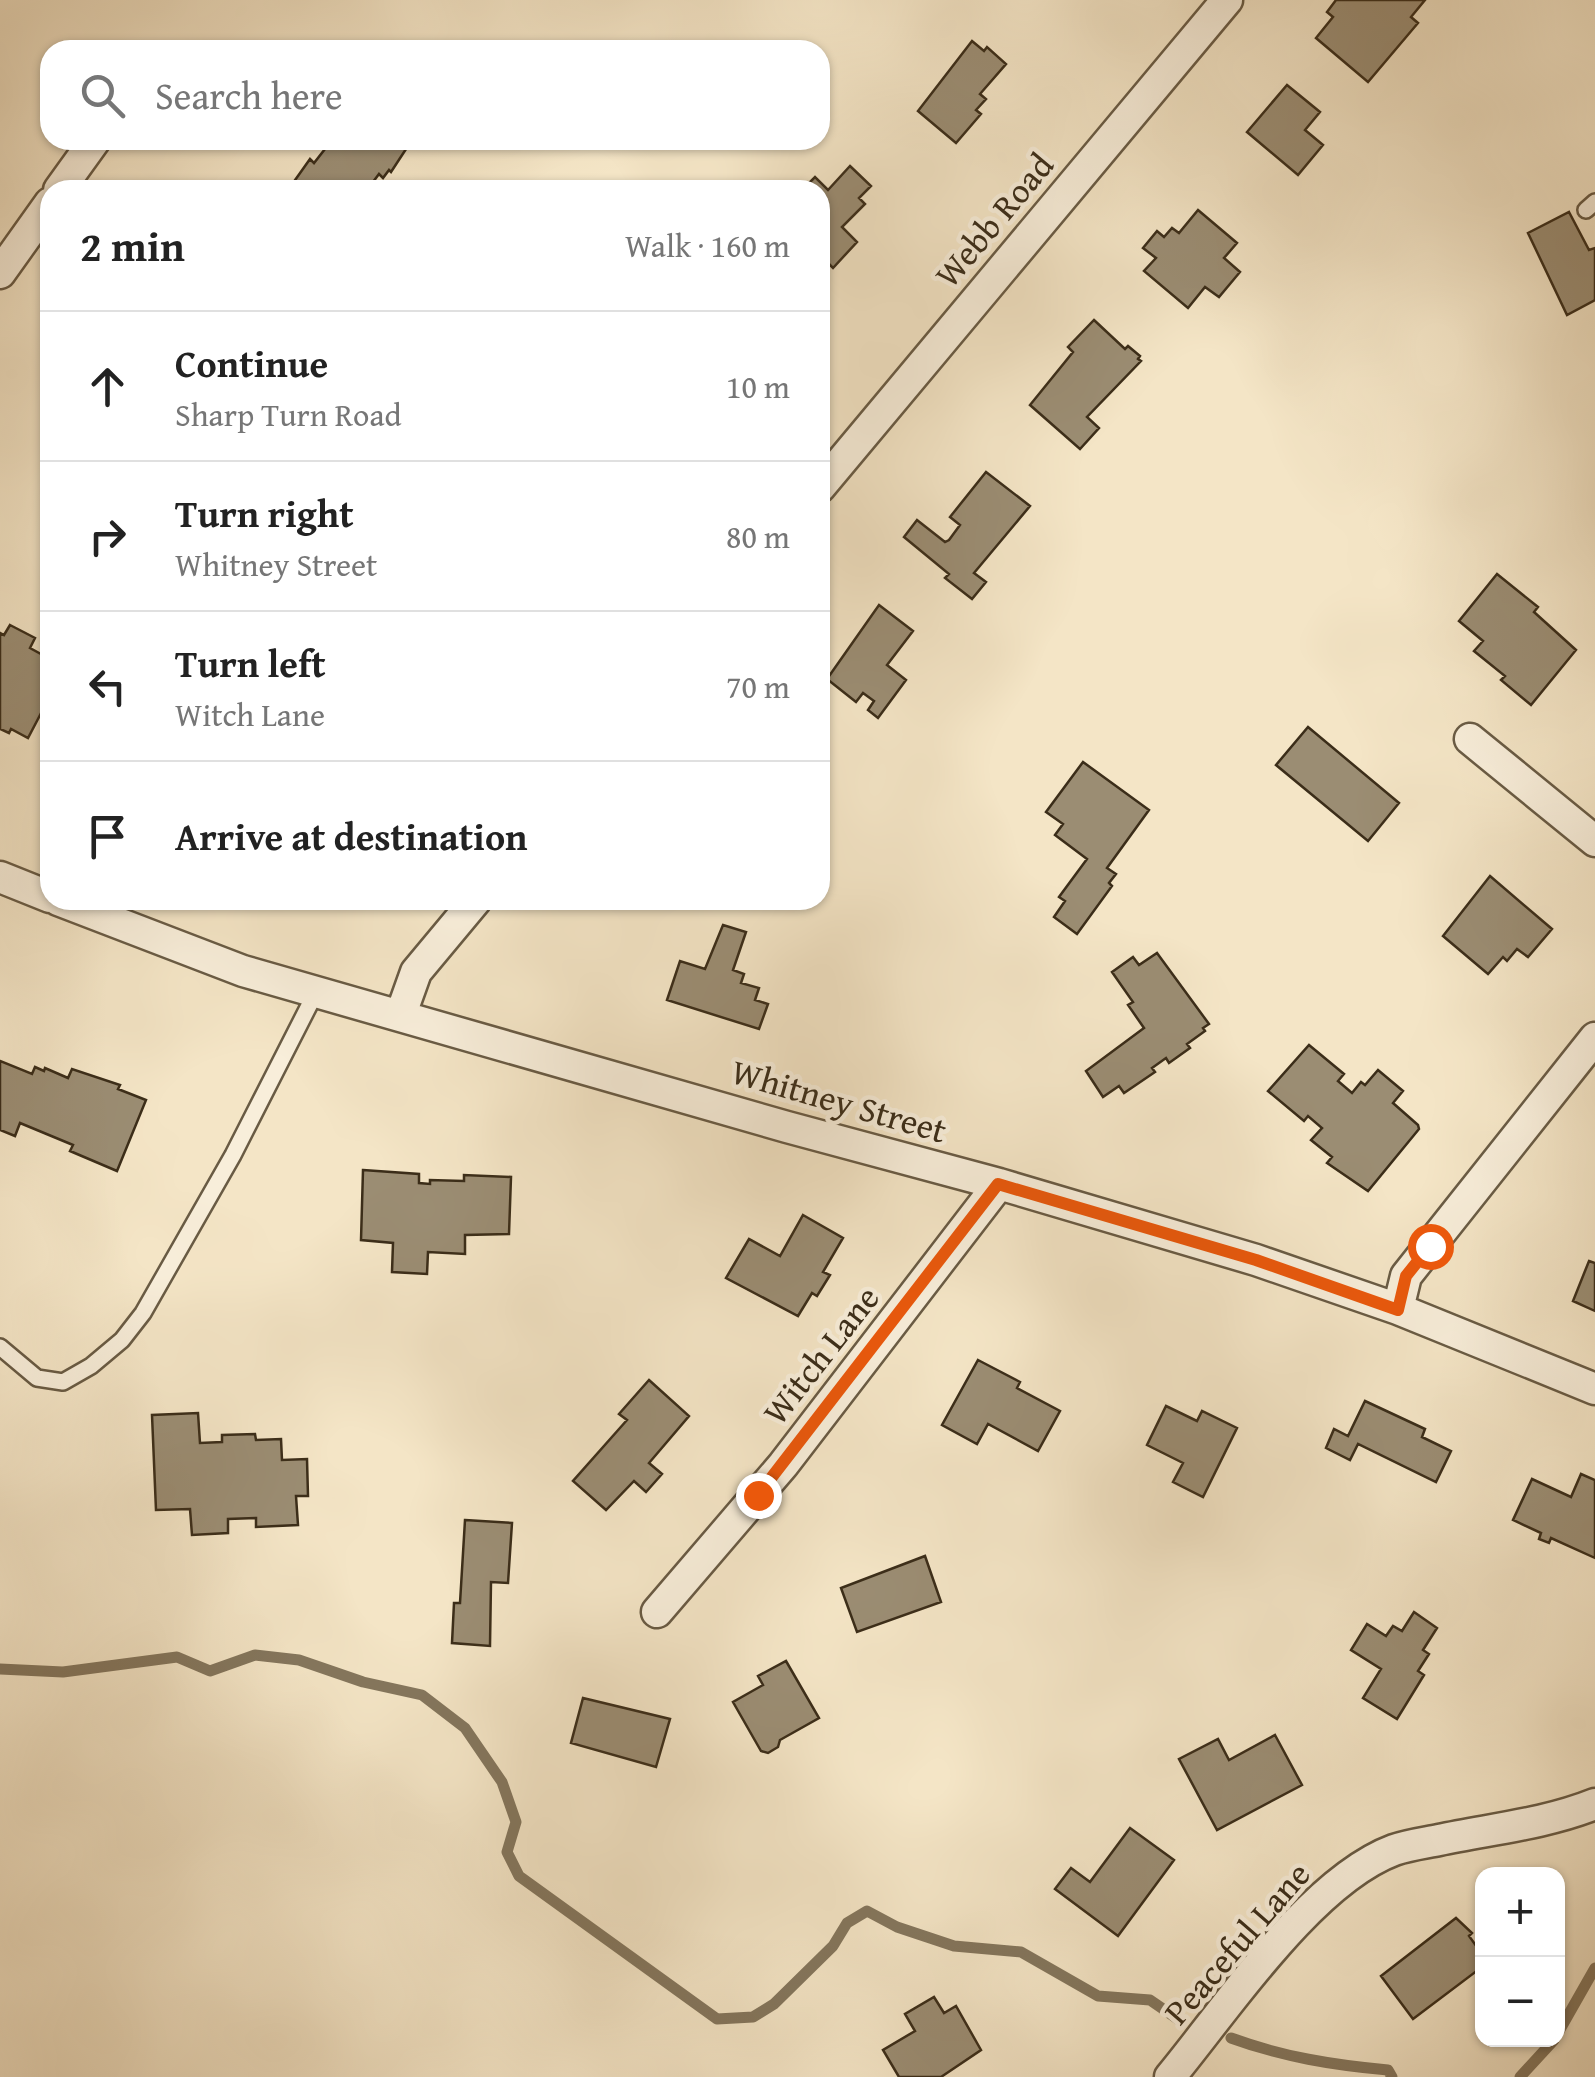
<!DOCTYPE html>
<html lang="en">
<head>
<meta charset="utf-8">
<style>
	:root { --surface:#fff; --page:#f6f6f6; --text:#222; --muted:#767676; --line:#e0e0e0 }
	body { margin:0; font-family:"Gentium Book Plus",serif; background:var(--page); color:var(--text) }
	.controls { position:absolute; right:30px; bottom:30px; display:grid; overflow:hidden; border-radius:20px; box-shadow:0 2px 8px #0004 }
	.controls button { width:90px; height:90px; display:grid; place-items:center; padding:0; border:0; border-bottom:2px solid var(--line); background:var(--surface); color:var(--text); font:50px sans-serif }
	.stop { position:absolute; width:30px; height:30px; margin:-22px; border:8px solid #ea580c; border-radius:50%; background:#fff }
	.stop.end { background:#ea580c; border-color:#fff; box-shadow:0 2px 10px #0008 }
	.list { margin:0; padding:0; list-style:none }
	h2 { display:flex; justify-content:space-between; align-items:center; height:130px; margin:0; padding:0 40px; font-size:42px }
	h2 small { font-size:32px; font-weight:400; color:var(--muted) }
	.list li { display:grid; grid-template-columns:65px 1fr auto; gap:30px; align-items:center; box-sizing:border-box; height:150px; padding:0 40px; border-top:2px solid var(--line) }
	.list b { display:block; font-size:38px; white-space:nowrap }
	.list p { margin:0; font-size:32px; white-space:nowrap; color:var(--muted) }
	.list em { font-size:32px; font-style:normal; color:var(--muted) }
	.icon { flex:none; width:55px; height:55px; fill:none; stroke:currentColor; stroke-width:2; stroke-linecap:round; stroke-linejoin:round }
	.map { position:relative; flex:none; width:1595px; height:2077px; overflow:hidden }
	.search { position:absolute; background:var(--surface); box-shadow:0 2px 8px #0004; left:40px; top:40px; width:790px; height:110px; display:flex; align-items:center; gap:25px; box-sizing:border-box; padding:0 35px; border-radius:30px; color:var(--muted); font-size:38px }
	.panel { position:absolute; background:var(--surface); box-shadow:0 2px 8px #0004; left:40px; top:180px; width:790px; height:730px; border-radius:30px }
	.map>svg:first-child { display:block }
</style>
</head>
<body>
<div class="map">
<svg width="1595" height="2077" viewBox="0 0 1595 2077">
	<rect width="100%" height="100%" fill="#f4e5c6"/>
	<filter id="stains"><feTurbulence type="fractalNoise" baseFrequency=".002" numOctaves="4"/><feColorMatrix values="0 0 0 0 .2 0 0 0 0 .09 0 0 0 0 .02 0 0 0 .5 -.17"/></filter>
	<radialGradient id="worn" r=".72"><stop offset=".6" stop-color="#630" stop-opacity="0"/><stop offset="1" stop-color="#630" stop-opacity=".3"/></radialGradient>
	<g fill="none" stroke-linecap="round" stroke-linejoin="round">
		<path stroke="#84765d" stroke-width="11" d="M 0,1669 L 63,1672 L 177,1657 L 210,1671 L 255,1655 L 299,1660 L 363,1682 L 422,1695 L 465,1728 L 502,1782 L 516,1822 L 507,1852 L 519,1876 L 717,2019 L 753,2017 L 774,2004 L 833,1946 L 847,1923 L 867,1911 L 897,1927 L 954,1946 L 1021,1952 L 1098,1996 L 1150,2000 L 1182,2022
			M 1558,2033 L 1595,1968
			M 1231,2038 C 1283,2057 1333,2065 1388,2070 L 1392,2077
			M 1520,2077 L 1554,2040"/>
	</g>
	<path fill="#9b8d73" stroke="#3b2d19" stroke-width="2.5" d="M 1336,0 L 1425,0 L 1411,17 L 1418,23 L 1368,82 L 1316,38 L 1333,17 L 1327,12 Z
		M 972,41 L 984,51 L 987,47 L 1006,64 L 980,94 L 986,99 L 976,110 L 981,114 L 956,143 L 918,111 Z
		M 1287,85 L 1320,112 L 1305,130 L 1323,145 L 1298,175 L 1247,132 Z
		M 332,140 L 400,140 L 408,146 L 391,172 L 389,170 L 383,178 L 379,174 L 367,190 L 288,190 L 310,159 L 314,163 Z
		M 850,166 L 871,186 L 859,198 L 865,204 L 842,227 L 857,242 L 833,268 L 820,255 L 820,190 L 802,190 L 815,177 L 828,190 Z
		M 1198,210 L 1237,243 L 1224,258 L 1240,272 L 1219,297 L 1205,287 L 1188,308 L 1144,271 L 1156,258 L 1143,248 L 1157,231 L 1164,237 L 1172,228 L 1179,233 Z
		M 1569,212 L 1589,250 L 1595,248 L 1595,300 L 1567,315 L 1528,233 Z
		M 1094,320 L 1125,349 L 1128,346 L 1140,356 L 1138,359 L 1141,361 L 1087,417 L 1099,428 L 1080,449 L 1030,405 L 1073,352 L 1068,347 Z
		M 986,472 L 1030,506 L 974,573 L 986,582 L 972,599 L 945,578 L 949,574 L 904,537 L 917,520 L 945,542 L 949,540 L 960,525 L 950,517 Z
		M 1497,574 L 1538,607 L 1534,612 L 1576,650 L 1531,705 L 1501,680 L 1505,676 L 1474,651 L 1483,641 L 1459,621 Z
		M 879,605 L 913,631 L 887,665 L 906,680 L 878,718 L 868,710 L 874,701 L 863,693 L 856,702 L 827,679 Z
		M 10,625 L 35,638 L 30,648 L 50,659 L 50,696 L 28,738 L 11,729 L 9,733 L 0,729 L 0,633 L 4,635 Z
		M 1308,727 L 1399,803 L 1368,841 L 1276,765 Z
		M 1083,762 L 1149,810 L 1107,868 L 1116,874 L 1109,883 L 1112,886 L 1077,934 L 1054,917 L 1065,901 L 1059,897 L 1087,859 L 1055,835 L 1063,824 L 1046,812 Z
		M 1490,876 L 1552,929 L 1528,957 L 1517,949 L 1507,961 L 1503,957 L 1488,974 L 1443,936 Z
		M 723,925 L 746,932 L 733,970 L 744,974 L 741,983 L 759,988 L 755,1000 L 768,1004 L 759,1029 L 667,1000 L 680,961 L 705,969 Z
		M 1157,953 L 1209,1024 L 1203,1028 L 1205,1031 L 1187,1044 L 1190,1048 L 1169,1063 L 1166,1058 L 1152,1068 L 1155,1072 L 1124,1093 L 1119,1086 L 1103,1097 L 1086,1071 L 1144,1028 L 1128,1005 L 1133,1002 L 1112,972 L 1133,957 L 1139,965 Z
		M 1309,1045 L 1344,1074 L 1338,1081 L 1352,1093 L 1361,1082 L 1365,1085 L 1378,1070 L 1403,1091 L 1393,1103 L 1418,1125 L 1419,1129 L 1368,1191 L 1327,1163 L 1332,1157 L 1311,1140 L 1322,1128 L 1308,1116 L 1304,1121 L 1268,1091 Z
		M 0,1061 L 32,1074 L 35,1067 L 44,1071 L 45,1068 L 68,1078 L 72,1069 L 120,1085 L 118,1089 L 146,1100 L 117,1171 L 70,1151 L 73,1145 L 20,1123 L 15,1136 L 0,1130 Z
		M 363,1170 L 419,1174 L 419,1183 L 430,1184 L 430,1180 L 464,1181 L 464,1175 L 511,1177 L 509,1234 L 465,1235 L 465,1254 L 428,1252 L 427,1274 L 392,1272 L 393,1243 L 361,1240 Z
		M 803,1215 L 843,1238 L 823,1272 L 830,1275 L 817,1296 L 812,1293 L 798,1316 L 726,1278 L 749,1239 L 780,1256 Z
		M 1589,1261 L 1595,1263 L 1595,1311 L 1573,1301 Z
		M 978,1360 L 1020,1382 L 1017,1388 L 1060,1411 L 1038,1451 L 988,1424 L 977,1444 L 942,1425 Z
		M 649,1380 L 689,1416 L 649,1463 L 662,1474 L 646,1492 L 634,1481 L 606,1510 L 573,1481 L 627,1420 L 619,1414 Z
		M 1365,1401 L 1425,1429 L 1422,1437 L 1451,1451 L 1436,1482 L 1358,1444 L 1350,1460 L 1326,1448 L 1334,1429 L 1348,1436 Z
		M 1166,1406 L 1197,1421 L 1202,1411 L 1237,1428 L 1203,1497 L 1173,1482 L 1183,1463 L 1147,1445 Z
		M 198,1413 L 200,1443 L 222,1442 L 222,1435 L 255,1434 L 256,1440 L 281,1439 L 282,1460 L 307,1459 L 308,1496 L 296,1496 L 298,1525 L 256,1527 L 256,1518 L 228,1519 L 228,1533 L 192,1535 L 190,1509 L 156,1510 L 152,1415 Z
		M 1581,1474 L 1595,1480 L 1595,1558 L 1551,1538 L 1549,1543 L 1539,1539 L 1541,1533 L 1513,1520 L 1532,1479 L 1571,1497 Z
		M 465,1520 L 512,1523 L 508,1583 L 491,1582 L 490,1646 L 452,1643 L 454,1603 L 460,1603 Z
		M 925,1556 L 941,1602 L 857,1632 L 841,1588 Z
		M 1414,1612 L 1437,1628 L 1423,1650 L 1429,1654 L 1418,1671 L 1424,1675 L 1397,1719 L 1363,1698 L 1381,1669 L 1351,1650 L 1367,1624 L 1386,1636 L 1393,1626 L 1402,1631 Z
		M 786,1661 L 819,1718 L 780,1740 L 778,1747 L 768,1753 L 761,1751 L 733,1702 L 763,1685 L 758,1676 Z
		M 583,1698 L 670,1719 L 656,1767 L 571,1743 Z
		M 1275,1735 L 1302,1785 L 1217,1830 L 1179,1759 L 1218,1739 L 1229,1760 Z
		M 1130,1828 L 1174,1860 L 1118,1936 L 1055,1889 L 1071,1868 L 1090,1882 Z
		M 1456,1918 L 1472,1933 L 1469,1936 L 1482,1954 L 1482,1967 L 1413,2019 L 1381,1976 Z
		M 934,1997 L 944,2013 L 956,2006 L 981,2050 L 941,2077 L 899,2077 L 883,2050 L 915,2031 L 905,2014 Z"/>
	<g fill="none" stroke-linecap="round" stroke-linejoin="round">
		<defs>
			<path id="service" d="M 1586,210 L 1595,202
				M 0,1347 L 37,1378 L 63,1382 L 91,1366 L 122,1340 L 143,1313 L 233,1155 L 316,992"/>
			<path id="minor" d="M 59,190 L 95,140
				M 0,273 L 50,203
				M 820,487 L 1227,0
				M 1470,739 L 1595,841
				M 0,877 L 50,897
				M 58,900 L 243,971 L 787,1127 L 999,1184 L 1256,1260 L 1398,1309 L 1595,1389
				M 401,1014 L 416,972 L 476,900
				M 1398,1309 L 1406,1276 L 1595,1038
				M 657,1612 L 783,1465 L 999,1184
				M 1170,2077 C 1227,2008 1311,1881 1394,1850 C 1408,1845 1424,1843 1439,1840 C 1491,1829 1545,1824 1595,1804"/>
		</defs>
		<use href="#service" stroke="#695b44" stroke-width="20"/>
		<use href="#minor" stroke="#695b44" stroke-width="35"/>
		<use href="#service" stroke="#f8eeda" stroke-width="15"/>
		<use href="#minor" stroke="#f8eeda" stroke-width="30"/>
	</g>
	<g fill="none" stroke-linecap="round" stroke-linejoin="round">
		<path stroke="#ea580c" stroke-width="12" d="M 758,1495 L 998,1184 L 1256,1260 L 1398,1310 L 1406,1276 L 1430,1246"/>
	</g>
	<g text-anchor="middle" stroke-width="9" stroke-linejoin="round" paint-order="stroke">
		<g font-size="35" fill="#3b2d19" stroke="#f8eeda">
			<text transform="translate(994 220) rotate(-50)" y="12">Webb Road</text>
			<text transform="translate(839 1101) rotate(16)" y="12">Whitney Street</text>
			<text transform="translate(821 1355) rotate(-52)" y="12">Witch Lane</text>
			<text transform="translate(1237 1943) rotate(-49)" y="12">Peaceful Lane</text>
		</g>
	</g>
	<rect width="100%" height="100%" filter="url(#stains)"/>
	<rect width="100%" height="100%" fill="url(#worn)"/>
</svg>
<div class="controls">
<button>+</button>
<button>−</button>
</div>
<div class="stop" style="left:1430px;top:1246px"></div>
<div class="stop end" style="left:758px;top:1495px"></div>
<div class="search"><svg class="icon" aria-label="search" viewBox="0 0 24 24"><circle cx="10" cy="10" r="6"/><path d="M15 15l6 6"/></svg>Search here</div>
<section class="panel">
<h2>2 min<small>Walk · 160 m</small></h2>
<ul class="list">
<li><svg class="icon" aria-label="ahead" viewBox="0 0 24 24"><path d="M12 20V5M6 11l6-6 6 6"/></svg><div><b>Continue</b><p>Sharp Turn Road</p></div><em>10 m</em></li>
<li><svg class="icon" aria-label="right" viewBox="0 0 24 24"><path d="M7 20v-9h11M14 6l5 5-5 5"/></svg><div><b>Turn right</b><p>Whitney Street</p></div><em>80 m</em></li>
<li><svg class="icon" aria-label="left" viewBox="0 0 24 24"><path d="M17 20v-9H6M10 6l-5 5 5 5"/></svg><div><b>Turn left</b><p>Witch Lane</p></div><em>70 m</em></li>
<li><svg class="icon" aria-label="arrive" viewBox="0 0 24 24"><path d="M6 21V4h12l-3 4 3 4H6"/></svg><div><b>Arrive at destination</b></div></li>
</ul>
</section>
</div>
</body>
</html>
